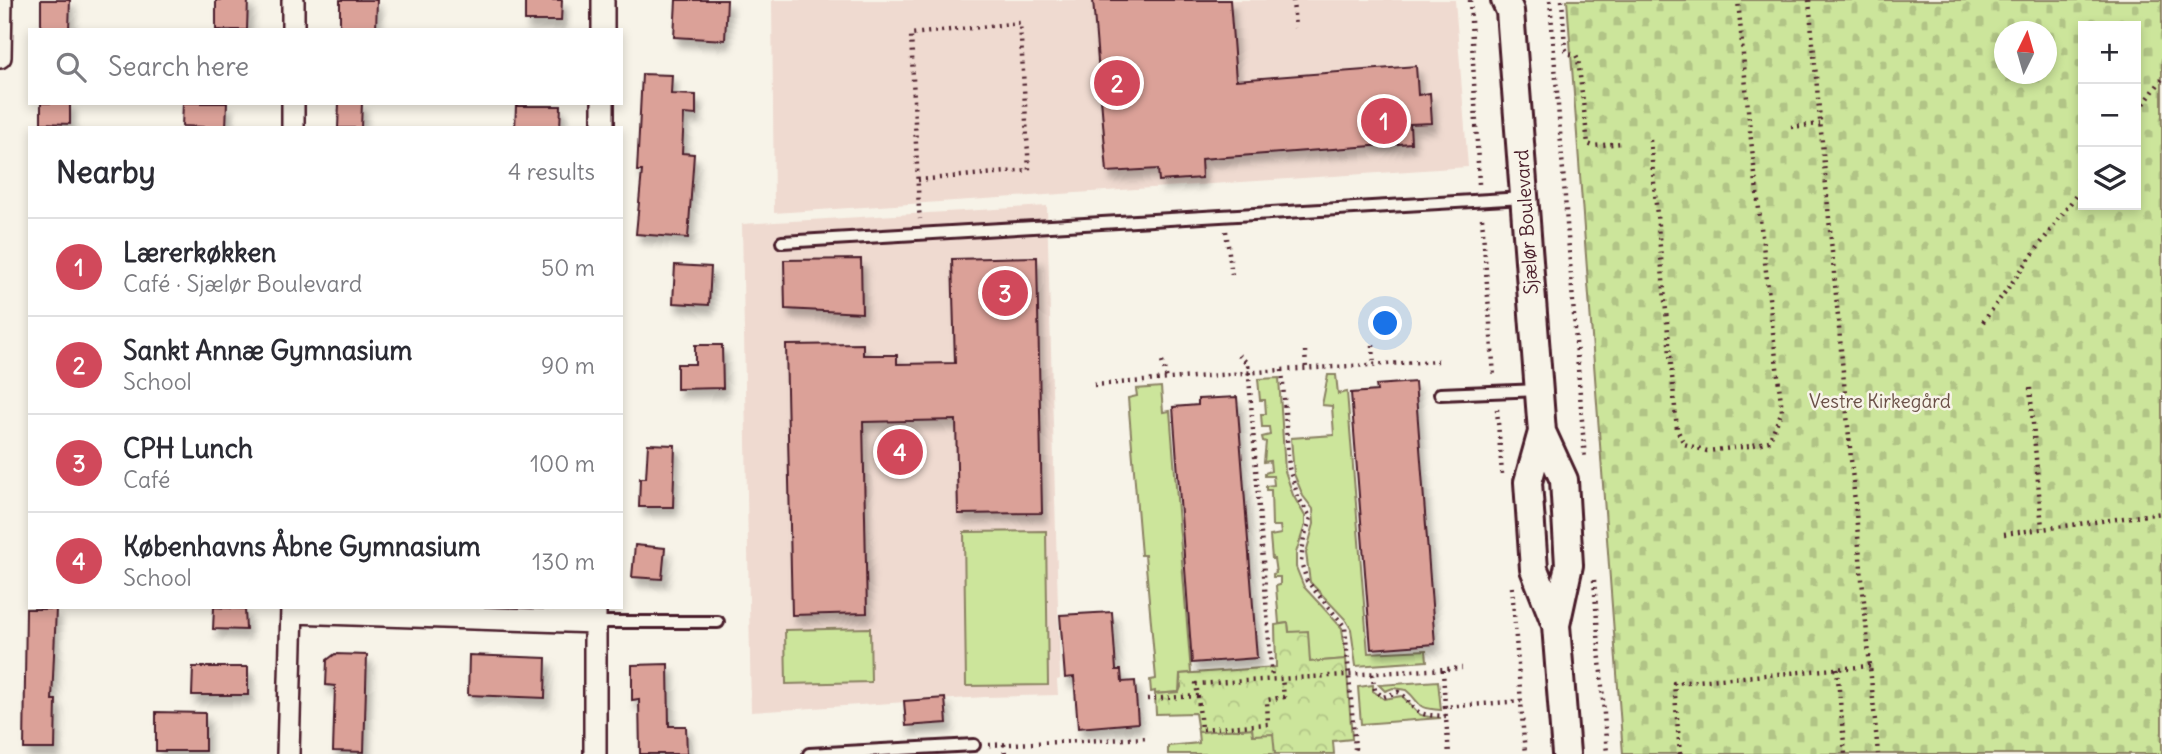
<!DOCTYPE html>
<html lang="en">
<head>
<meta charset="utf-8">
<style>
	:root { --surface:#fff; --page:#f7f7f7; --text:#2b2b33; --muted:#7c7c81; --line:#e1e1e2; --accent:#d1495b }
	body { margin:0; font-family:Delius,sans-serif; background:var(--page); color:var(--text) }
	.controls { position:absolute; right:21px; top:21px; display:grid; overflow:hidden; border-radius:0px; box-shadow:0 4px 10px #0003 }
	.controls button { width:63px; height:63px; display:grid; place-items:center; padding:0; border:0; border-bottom:2px solid var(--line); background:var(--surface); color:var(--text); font:35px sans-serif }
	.compass { position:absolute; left:1994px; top:21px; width:63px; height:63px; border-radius:50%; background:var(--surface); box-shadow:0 4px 10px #0003; rotate:5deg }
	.you { position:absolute; left:1386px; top:324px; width:24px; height:24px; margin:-18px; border:5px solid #fff; border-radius:50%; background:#1a73e8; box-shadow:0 0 0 10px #1a73e833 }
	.badge { display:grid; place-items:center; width:46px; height:46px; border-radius:50%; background:var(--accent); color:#fff; font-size:23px; font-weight:700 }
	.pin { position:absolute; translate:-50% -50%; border:4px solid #fff; box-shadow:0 2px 7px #0006 }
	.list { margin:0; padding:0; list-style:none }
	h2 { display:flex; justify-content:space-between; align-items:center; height:91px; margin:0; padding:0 28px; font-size:30px }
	h2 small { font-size:23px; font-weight:400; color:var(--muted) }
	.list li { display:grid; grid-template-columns:46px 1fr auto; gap:21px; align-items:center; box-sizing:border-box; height:98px; padding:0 28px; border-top:2px solid var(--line) }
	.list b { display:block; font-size:26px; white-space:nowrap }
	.list p { margin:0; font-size:23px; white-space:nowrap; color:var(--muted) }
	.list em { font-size:23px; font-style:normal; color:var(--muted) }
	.icon { flex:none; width:38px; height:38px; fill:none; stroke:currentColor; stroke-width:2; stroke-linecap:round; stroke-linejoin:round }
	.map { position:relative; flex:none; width:2162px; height:754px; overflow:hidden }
	.search { position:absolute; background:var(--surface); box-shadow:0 4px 10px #0003; left:28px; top:28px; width:595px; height:77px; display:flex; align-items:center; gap:18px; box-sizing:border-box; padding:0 24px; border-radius:0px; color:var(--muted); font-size:26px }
	.panel { position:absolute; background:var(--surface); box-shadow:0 4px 10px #0003; left:28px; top:126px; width:595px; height:483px; border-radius:0px }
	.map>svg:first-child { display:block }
</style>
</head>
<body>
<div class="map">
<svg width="2162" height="754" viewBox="0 0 2162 754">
	<defs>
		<pattern id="cemetery-stones" width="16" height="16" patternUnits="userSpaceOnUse" patternTransform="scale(1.75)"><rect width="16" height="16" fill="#cce59b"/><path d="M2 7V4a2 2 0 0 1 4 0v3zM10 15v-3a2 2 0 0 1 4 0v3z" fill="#b1c486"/></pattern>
		<pattern id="park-crowns" width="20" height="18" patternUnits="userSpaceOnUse" patternTransform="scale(1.75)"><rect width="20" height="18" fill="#cce59b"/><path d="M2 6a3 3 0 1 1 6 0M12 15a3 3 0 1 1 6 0" fill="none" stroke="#b1c486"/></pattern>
		<filter id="shadow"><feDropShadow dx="4.5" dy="8" stdDeviation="3.5" flood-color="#0004"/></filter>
	</defs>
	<rect width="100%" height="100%" fill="#f7f3e8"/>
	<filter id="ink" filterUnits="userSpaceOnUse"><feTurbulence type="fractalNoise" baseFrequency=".0143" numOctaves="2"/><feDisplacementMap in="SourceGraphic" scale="14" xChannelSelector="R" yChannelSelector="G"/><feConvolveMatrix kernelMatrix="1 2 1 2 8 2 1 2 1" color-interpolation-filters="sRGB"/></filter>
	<g filter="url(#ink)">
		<path fill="#efdad0" d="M 772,0 L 1455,0 L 1468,167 L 774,213 Z
			M 1047,206 L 1060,679 L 1057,680 L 1058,695 L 985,697 L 751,712 L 742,224 Z"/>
		<path fill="#cce59b" stroke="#8b8263" stroke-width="2" d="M 1328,375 L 1336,375 L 1338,394 L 1347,392 L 1368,653 L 1426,650 L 1427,661 L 1356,666 L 1351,629 L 1345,619 L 1310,582 L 1306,553 L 1314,524 L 1313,509 L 1303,496 L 1294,474 L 1291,438 L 1334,435 L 1332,406 L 1322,405 Z
			M 1279,378 L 1285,471 L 1293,495 L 1305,516 L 1305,525 L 1296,553 L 1296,567 L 1304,587 L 1342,628 L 1346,659 L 1310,662 L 1289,632 L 1288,623 L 1279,624 L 1276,586 L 1280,585 L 1280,577 L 1273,577 L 1273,574 L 1276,573 L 1274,559 L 1272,559 L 1270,536 L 1281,534 L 1280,526 L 1272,526 L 1271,490 L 1266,490 L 1266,486 L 1274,485 L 1273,476 L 1265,476 L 1265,473 L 1271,471 L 1270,461 L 1264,462 L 1266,442 L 1263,441 L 1262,437 L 1270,435 L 1269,427 L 1262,427 L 1261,414 L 1266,414 L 1265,400 L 1260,400 L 1258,379 Z
			M 1161,387 L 1163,412 L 1170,411 L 1191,673 L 1180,674 L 1179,692 L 1155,694 L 1155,691 L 1151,692 L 1150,680 L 1156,679 L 1145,555 L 1141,555 L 1128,398 L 1137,396 L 1136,389 Z
			M 1046,531 L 1048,685 L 966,686 L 964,532 Z
			M 870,628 L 871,682 L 786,684 L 785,630 Z
			M 1438,681 L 1441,710 C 1413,708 1423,704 1406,690 L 1393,688 L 1385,691 L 1379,685 Z
			M 1373,685 L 1373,691 L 1384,699 L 1402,696 C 1420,713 1411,716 1441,718 L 1361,724 L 1358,687 Z
			M 1253,728 L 1253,735 L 1274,733 L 1275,754 L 1168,754 L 1168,746 L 1199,743 L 1198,732 Z"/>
		<path fill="url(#cemetery-stones)" stroke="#8b8263" stroke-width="2" fill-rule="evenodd" d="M 1567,0 L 2162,0 L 2162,754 L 1623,754 ZM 2083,26 L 2136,26 L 2136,205 L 2083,205 ZM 2004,32 L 2046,32 L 2046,74 L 2004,74 Z"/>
		<path fill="url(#park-crowns)" stroke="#8b8263" stroke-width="2" d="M 1288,623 L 1289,632 L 1308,631 L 1310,662 L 1346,659 L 1352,739 L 1333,741 L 1334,754 L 1275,754 L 1273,734 L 1253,735 L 1252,728 L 1198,732 L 1195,713 L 1156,714 L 1155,694 L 1179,692 L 1181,687 L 1180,674 L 1276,667 L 1275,625 Z"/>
		<path fill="#dba198" stroke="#4a1f2b" stroke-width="2" filter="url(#shadow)" d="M 41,0 L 70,0 L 69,30 L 41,30 Z
			M 216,0 L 248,0 L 247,30 L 216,30 Z
			M 340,0 L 377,0 L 376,30 L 340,30 Z
			M 525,0 L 562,0 L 561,21 L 525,21 Z
			M 676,0 L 727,0 L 725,40 L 674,37 Z
			M 1093,0 L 1230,0 L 1236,80 L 1416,66 L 1418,95 L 1430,93 L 1432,123 L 1410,124 L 1411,143 L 1201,159 L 1202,178 L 1159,181 L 1158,169 L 1107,172 Z
			M 642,74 L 672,75 L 671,94 L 696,95 L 696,115 L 684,114 L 682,153 L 694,154 L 688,238 L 636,234 L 642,171 L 637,171 Z
			M 41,103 L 70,103 L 70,124 L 41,123 Z
			M 183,103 L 227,103 L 226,128 L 182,126 Z
			M 339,103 L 362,103 L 361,128 L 338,128 Z
			M 516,106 L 561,106 L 560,128 L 515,128 Z
			M 1037,257 L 1042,513 L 958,514 L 956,420 L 863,422 L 867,613 L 792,615 L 786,345 L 863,344 L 863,355 L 897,355 L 897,364 L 955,363 L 952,259 Z
			M 861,259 L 862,313 L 785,309 L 784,260 Z
			M 675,265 L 711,267 L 709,305 L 673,303 Z
			M 695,345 L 722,345 L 723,388 L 677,389 L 677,364 L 695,364 Z
			M 1415,382 L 1435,644 L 1371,649 L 1351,393 L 1377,391 L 1376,385 Z
			M 1237,397 L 1257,658 L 1192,663 L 1173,407 L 1198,405 L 1198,399 Z
			M 648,444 L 675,445 L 673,507 L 639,507 L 640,478 L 646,478 Z
			M 635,545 L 665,548 L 662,579 L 632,577 Z
			M 214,607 L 245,609 L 246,630 L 213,629 Z
			M 26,609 L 56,609 L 52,700 L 56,700 L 55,749 L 24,749 Z
			M 1112,612 L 1116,670 L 1121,670 L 1122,682 L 1135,681 L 1138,723 L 1078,728 L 1074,677 L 1065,678 L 1060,615 Z
			M 335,654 L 367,655 L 364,752 L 333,751 L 335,686 L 326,685 L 327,660 Z
			M 469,655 L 546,658 L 545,698 L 468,695 Z
			M 668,664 L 669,726 L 686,726 L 687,754 L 640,754 L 639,699 L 632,700 L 632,665 Z
			M 193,667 L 248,667 L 248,695 L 192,695 Z
			M 945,698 L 947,723 L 906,726 L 904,701 Z
			M 156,712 L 205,713 L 205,751 L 156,751 Z"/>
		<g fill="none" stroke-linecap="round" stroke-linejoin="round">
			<defs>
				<path id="service" d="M 782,242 L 1523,198
					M 1440,394 L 1539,390
					M 595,622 L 718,622
					M 809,754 L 974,745"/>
				<path id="minor" d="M 293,30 L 293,0
					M 603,30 L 603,0
					M 0,57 L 1,0
					M 293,128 L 293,103
					M 603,128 L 603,103
					M 292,612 L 595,622
					M 288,754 L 292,607
					M 595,754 L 595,609"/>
				<path id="tertiary" d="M 1505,0 L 1510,11 L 1542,432 L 1564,480 L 1569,565 L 1556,625
					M 1542,432 L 1528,482 L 1534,569 L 1556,625 L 1566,754"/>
			</defs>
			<use href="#service" stroke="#4a1f2b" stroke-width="16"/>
			<use href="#minor" stroke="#4a1f2b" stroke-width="26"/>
			<use href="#tertiary" stroke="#4a1f2b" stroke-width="32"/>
			<path stroke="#4a1f2b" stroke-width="4.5" stroke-dasharray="2 5" stroke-linecap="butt" d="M 1293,0 L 1295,28
				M 1470,0 L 1479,184
				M 1550,0 L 1585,460
				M 1562,0 L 1565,48 L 1568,53 L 1576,55 L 1578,59 L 1588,144 L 1593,146 L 1621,143
				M 1809,0 L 1878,754
				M 2136,115 L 2162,79
				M 1791,127 L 1820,124
				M 1650,140 L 1677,429 L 1684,444 L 1707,451 L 1750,446 L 1769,441 L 1782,411 L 1750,131 L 1738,0
				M 918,180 L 1029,170 L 1020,23 L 911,34 L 919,210 L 920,219
				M 1482,218 L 1494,376
				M 1226,231 L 1232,275
				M 1983,322 L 2083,186
				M 1373,345 L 1374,365
				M 1305,351 L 1306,369
				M 1239,355 L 1248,364 L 1272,679
				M 1162,362 L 1167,379
				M 1282,370 L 1289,468 L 1298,497 L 1311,518 L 1304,537 L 1301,562 L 1307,581 L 1345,627 L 1355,748 L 1353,754
				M 1094,385 L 1282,370 L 1438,361
				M 2030,388 L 2042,528
				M 1497,409 L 1502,474
				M 2004,534 L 2162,513
				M 1594,580 L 1607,754
				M 1512,587 L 1525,754
				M 1837,668 L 1845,754
				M 1443,670 L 1445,707 L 1521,701
				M 1372,674 L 1375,690 L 1383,697 L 1398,692 C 1406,696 1406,699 1411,705 C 1419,717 1433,715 1446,716
				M 1198,696 L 1201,729 L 1268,724 L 1267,700 L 1284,697 L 1282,678
				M 1147,699 L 1198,696 L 1196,684 L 1462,668
				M 1445,707 L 1449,754
				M 1004,744 L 1005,754
				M 989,745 L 1149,738
				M 1680,754 L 1674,683 L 1870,666"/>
			<use href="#service" stroke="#f7f3e8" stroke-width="10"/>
			<use href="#minor" stroke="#f7f3e8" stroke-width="21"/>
			<use href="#tertiary" stroke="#f7f3e8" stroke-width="26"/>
		</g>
	</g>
	<g text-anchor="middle" stroke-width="5" stroke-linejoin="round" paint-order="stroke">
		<g font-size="19" fill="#4a1f2b" stroke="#f7f3e8">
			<text transform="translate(1526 222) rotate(-94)" y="7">Sjælør Boulevard</text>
		</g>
		<g font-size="19" fill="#6a5047" stroke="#f7f3e8">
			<text x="1880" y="408">Vestre Kirkegård</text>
		</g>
	</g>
</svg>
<div class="controls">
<button>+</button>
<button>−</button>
<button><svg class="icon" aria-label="layers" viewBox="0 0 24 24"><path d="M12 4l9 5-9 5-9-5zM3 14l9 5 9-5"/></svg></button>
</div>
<svg class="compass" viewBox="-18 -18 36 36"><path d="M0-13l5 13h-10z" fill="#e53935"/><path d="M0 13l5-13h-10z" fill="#7c7c81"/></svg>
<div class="you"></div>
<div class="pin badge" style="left:1384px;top:121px">1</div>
<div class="pin badge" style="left:1117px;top:83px">2</div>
<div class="pin badge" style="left:1005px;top:293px">3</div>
<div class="pin badge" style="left:900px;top:452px">4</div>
<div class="search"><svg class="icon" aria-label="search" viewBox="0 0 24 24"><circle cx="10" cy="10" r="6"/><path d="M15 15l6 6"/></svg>Search here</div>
<section class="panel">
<h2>Nearby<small>4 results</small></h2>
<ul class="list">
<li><span class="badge">1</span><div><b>Lærerkøkken</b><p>Café · Sjælør Boulevard</p></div><em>50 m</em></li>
<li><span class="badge">2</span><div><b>Sankt Annæ Gymnasium</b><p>School</p></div><em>90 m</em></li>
<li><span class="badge">3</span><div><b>CPH Lunch</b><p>Café</p></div><em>100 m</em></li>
<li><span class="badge">4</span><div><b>Københavns Åbne Gymnasium</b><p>School</p></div><em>130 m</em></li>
</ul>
</section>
</div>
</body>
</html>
